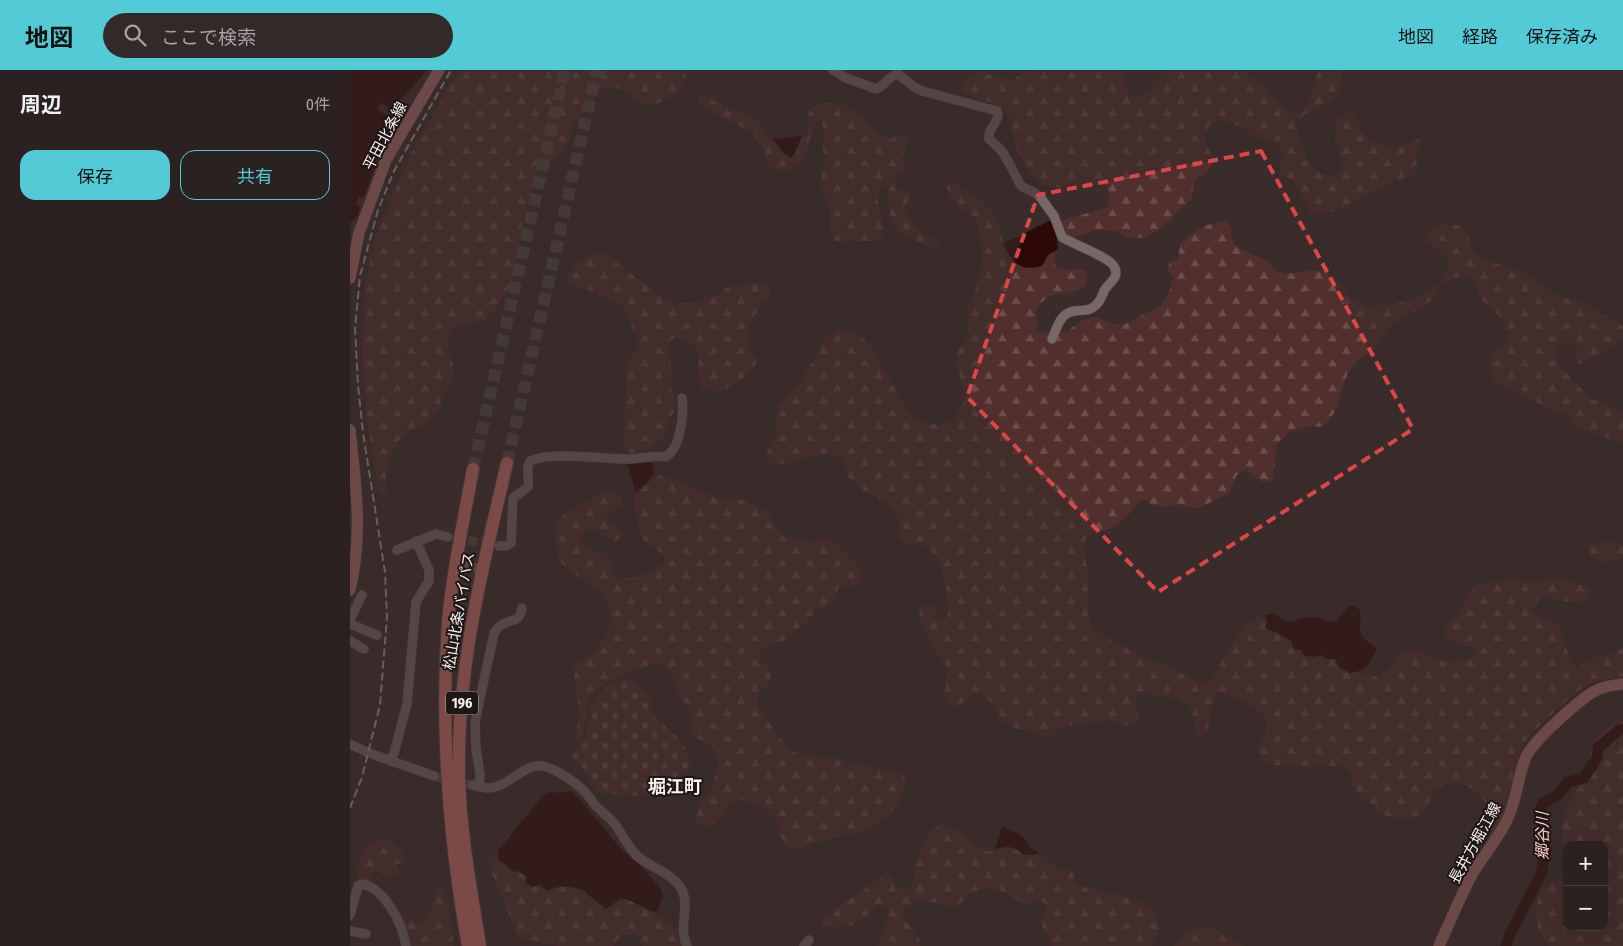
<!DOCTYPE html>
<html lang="ja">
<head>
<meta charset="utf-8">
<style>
	:root { --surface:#2b2120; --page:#332929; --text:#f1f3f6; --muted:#a6a3a5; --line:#473e3e; --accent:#52cbd7 }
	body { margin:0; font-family:"Fira Sans Condensed","Noto Sans JP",sans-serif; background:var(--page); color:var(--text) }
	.controls { position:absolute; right:15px; bottom:15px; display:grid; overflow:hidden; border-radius:10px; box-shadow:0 5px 20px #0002 }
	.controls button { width:45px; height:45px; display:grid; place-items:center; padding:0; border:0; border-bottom:1px solid var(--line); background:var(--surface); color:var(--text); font:25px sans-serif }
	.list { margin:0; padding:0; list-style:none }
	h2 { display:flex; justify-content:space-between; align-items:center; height:65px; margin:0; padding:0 20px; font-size:21px }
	h2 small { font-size:16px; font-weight:400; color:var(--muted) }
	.actions { display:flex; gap:10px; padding:15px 20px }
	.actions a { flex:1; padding:11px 0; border:1px solid var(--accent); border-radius:15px; text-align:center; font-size:18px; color:var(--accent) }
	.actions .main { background:var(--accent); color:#111 }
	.icon { flex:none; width:28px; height:28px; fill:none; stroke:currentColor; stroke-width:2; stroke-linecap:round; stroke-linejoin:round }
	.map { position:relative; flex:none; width:1273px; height:876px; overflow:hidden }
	header { display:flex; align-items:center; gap:30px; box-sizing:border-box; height:70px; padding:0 25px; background:var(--accent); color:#111 }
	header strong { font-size:24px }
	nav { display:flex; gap:28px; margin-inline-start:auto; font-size:18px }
	.search { width:350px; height:45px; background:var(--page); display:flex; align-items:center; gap:12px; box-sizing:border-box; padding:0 18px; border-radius:28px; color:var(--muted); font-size:19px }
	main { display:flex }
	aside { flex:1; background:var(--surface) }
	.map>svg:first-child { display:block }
</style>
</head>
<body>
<header>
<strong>地図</strong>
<div class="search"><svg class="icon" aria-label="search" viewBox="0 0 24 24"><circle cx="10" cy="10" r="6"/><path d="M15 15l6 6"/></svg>ここで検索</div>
<nav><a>地図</a><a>経路</a><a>保存済み</a></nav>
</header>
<main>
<aside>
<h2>周辺<small>0件</small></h2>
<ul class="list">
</ul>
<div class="actions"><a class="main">保存</a><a>共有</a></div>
</aside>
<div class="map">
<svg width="1273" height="876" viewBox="0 0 1273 876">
	<defs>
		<pattern id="forest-firs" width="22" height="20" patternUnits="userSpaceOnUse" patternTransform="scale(1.25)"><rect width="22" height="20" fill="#512f2d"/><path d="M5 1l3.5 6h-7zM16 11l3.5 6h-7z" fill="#6b4d4c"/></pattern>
		<pattern id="cemetery-stones" width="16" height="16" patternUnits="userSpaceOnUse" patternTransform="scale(1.25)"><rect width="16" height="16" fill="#512f2d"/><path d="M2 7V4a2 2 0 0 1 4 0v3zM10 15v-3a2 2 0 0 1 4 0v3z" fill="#6b4d4c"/></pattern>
	</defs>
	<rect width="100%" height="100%" fill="#392c2a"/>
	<path fill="url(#forest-firs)" fill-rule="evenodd" d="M 110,0 L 335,0 L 336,7 L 329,21 L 316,31 L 301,35 L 288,32 L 274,21 L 260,16 L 251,20 L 223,55 L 219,70 L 212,83 L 199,90 L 186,102 L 172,153 L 165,202 L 160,216 L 145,240 L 134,250 L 122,253 L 110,253 L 103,257 L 97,271 L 105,303 L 99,316 L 91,327 L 90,339 L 76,355 L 60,361 L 48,371 L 40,390 L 36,405 L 37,422 L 35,425 L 28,421 L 18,356 L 12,286 L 15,219 L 25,166 L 66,73 Z
		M 679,0 L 773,0 C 773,13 774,21 786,29 L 799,19 L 810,6 L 819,0 L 891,0 L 916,17 L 937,42 L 946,44 L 951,42 L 956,36 L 962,24 L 968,0 L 992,0 L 990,21 L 982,31 L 954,45 L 946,54 C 950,69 954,91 967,101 C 971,104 977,105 982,106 L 990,101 L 991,89 L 985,69 L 986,50 L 997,43 L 1003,43 L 1009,53 L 1010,61 L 1020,70 L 1046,78 L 1052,77 L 1067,69 L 1071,72 L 1066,86 L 1067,102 C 1056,108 1052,108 1041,113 C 1015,124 993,145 961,144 L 949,119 L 943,110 L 929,104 L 931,94 L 934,86 L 926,72 L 906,67 L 884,53 L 871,50 L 860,54 C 853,69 856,75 864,89 L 859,100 L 844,111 L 842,127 L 833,137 L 808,161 L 795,168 L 775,167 L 768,161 L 745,160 L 729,166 L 707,169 L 705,153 C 722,146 740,144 757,137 L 760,124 L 756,115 L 745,114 L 735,118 C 725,114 718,113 709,118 L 693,115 L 678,102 L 666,78 L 659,44 L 646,34 L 621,27 L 611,20 L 613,11 L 624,4 L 633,1 L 643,6 L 662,10 Z
		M 349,26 L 359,28 L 371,35 L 409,50 L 418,69 L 423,69 L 434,84 L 445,84 L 452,66 L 457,63 L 459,40 C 481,24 501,36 519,53 C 527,61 528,65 540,69 L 551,64 L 557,65 L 559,70 C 553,80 553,85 556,95 L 552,101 L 546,105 L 544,112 L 548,119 L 557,121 L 560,127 L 554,138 C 560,157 574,164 591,173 L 590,177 L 580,177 L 547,161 L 539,142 L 538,125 L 536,116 L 531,115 C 525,127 529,135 532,147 C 534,153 533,161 534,167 L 526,171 L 485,171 L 480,164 L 480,140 L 470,112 L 476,91 L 472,76 L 474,59 L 471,52 L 465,53 L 454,89 L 441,101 L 431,101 L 421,99 L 412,75 L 401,62 L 349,35 L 348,31 Z
		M 601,112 L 607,114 C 618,122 632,129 641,140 C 653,154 651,186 668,195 C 672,198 678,197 683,198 C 690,194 697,185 703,183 L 705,185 L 704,192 L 706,197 C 710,199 714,200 718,200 C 723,200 728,197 733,200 C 736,201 737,204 737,206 C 740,223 713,223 703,225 C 699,226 690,233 688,237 C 685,244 687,254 687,261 L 700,264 L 717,261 L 733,250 L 745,247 L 763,254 L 773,255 L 811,236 L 820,220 L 823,207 L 817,200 L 820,192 L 828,189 L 830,174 C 845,161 856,152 876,151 L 882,158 C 877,181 902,183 919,191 C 921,194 922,198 925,200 C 938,209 961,197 974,201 C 989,205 992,221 1004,229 C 1008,231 1014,234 1018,236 C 1021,236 1026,236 1029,235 C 1054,235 1090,223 1099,197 L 1097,188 L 1076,170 C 1077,168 1078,165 1079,162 C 1086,152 1105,154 1115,157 L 1121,177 L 1131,188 L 1147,194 L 1158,195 L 1173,202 L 1203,223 L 1216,228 L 1232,231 L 1273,256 L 1273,270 L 1230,294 L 1225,291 L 1228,279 L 1223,272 L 1210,273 L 1205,288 L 1209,295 L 1240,328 L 1273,341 L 1273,373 L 1236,362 L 1225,354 L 1217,343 L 1204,341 L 1192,334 L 1181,331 L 1168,322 L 1144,312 L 1139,292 L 1146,279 L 1157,273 L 1160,263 L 1151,248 L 1130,228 L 1126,215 L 1117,207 L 1106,207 L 1095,212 L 1090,216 L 1082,230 L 1070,239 L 1051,248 L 1038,258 L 1031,272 L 1006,292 L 997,305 L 985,342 L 975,355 L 970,357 L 960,356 L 941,361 L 927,374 L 923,410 C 909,421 900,391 888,404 C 884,408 882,418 879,423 L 850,438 L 838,437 L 827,434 L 811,437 L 803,435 L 795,430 L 789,431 C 782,442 773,452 761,458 C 750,463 745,460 736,468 L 734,480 L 738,504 L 738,541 L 740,553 L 746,561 L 763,571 L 807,593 L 825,599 L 831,603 L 851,612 L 861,611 L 874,587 L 894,556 L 908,547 L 915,549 C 921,560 930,563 940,570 C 948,576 954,582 963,587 L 972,584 L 977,589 L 985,589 L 999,603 L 1010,601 L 1013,607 L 1026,606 L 1038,600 L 1050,585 L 1059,580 L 1072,581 L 1082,588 L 1092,591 L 1117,590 L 1126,583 L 1126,579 C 1112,573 1106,577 1095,565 L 1095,557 L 1101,549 L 1110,542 L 1116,526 L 1125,516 L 1160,509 L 1189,512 L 1207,508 L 1221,511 L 1239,517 L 1241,528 C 1227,537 1206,529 1190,526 L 1182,541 L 1187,546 L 1208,554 L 1221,591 L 1228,598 L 1247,586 L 1261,584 L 1273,578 L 1273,606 L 1242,612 L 1222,625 L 1186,659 L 1171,676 L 1165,701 L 1160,727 L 1152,750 L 1145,764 L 1139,767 L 1135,760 C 1137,756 1140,751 1140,746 C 1138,725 1115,709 1095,715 C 1083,719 1083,724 1078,734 C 1067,754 1040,752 1025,738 C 1023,736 1022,734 1020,732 C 1018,729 1013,729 1010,727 C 1002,722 1002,712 1001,703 L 992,696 L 923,695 L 911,687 L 907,676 C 925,654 917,646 896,633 C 886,627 879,622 867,623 C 857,636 865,655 852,666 L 846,664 C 843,655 844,642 838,634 C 832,627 824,628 816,627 C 805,626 797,620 786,627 C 784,635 788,642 789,650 L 784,655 L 772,655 L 757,650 L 737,654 L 724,654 L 713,656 L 703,665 L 691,668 L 679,660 L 668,660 L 653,651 L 643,635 L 632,623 L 624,622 L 609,637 L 597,635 L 594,624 L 597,598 L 579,569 L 570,549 L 569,539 L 576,535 L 584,536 L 586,544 L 590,549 L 597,549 L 599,538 L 596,527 L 596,518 L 589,492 L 580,480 L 564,473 L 554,474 L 547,466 C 561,430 507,428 496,403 C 494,400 494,395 494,391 L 481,383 L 469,384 L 460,388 L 426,395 L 417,391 L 417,382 L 425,367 L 427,336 L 450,313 L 478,265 L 489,259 L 507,262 L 520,275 L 555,337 L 567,350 L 588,355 L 604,351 L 616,326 L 605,295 L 607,282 L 616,270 L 618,259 L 617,237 L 624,224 L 631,202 L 632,178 L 626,148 C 613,141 598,131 597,115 Z
		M 248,182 L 261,188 L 310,226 L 325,234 L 347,232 L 361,228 L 376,218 L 392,214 L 415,213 L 421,218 L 420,226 L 409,238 L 399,256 L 399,276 L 408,291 C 398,305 384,319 365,321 C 362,321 357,320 353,319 L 348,308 L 349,292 L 346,276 L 326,267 L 320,271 L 318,282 L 322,299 L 321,317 L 326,331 L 324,343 L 319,347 L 312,370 C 301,378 288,387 274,381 L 273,362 L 275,346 L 277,295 L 287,279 L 287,269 L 273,235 L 248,223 L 220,214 L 217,207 C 225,193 232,186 248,182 Z
		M 310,405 L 333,412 L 345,420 L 366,427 L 387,429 L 404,434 L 418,442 L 432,465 L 463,472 L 470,468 L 479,468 C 493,480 510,492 513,510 L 506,516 L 495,515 L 489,517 L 485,529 L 471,538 L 436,570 L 412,578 L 409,587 L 419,599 L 421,609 L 416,617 L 409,623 L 407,635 L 428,666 L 442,680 L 452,685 L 489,689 L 505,694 L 552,704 L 557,711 C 554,732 538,749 520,758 C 508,764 494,764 482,768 C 465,773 455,779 437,778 L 430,765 L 429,753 L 419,743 L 408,735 L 390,729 L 379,735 L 367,752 L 355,757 L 346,752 L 348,735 L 362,719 L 368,692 L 366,680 L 353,671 L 345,668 L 341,659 L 343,649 L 339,638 L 327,622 L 326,611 L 318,599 L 306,593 C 292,598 251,611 243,624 C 235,637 237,659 229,674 L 225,672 L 229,644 L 223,597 L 245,581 L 262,554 L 258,533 L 249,520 L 226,505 L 209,491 L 205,466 L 205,450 L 257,420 C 270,420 273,425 272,437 L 257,443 L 256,448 L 269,456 L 273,466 L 265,471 C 253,468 253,461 240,458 L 233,464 L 231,470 L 238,478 L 261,487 L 263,496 L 261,505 C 280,513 298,504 314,493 L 314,485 L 294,470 L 288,461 C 289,450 288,451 285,441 C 280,423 297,412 310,405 Z
		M 1251,471 L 1265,471 L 1273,475 L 1273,489 C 1259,492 1245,494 1238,481 L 1239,475 Z
		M 1270,652 L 1273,652 L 1273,794 L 1271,796 L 1273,801 L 1273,876 L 1199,876 L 1188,858 L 1186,844 L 1188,829 L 1195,819 L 1213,807 C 1216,789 1209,772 1213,753 C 1215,744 1220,732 1224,724 C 1227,719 1232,716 1234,711 C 1239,698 1239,677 1248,667 C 1254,660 1262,656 1270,652 ZM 1217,775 L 1254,775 L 1254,857 L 1217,857 Z
		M 594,755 C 613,757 616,774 633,780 C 650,786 656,767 673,785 L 692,785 C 696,789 701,794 706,797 C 712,800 718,799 723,802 L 726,813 C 748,828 807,819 809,858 C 809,864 804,871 802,876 L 701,876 C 699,860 684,859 696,841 L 695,834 L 690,830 L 682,834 L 672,834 C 658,822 640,813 621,823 C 616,826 611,833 607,837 C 585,835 577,825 555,837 L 552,846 C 557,857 571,862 570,876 L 527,876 L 539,845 L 536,837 L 528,834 C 524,838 521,842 517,846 C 505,857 486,860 472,854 L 473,847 L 512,821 L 535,804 L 541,805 L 547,816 L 558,820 L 562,818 C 564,802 570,765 586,757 C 588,755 591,755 594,755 Z
		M 34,769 C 44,770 51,781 57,788 L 54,794 L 47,794 L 45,796 L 49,802 L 46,807 L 37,806 L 26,799 L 19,806 L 30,819 L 10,810 C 1,791 15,773 34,769 Z
		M 144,784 L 147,785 L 148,789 L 162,801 L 170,802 L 190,815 L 204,817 L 216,816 L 235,820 C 240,828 249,832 256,839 C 261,836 267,830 273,829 C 280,828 319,851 324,858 C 328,862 330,870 332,876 L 293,876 L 287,866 L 278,863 L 268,869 L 263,876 L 207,876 L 189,871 L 169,869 L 138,794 L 140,787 Z
		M 88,818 L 93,818 L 96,822 L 104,876 L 58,876 L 52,852 L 60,848 C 80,864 82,833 85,820 Z
		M 848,857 C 866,857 880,867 894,876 L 823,876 L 837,862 Z"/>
	<path fill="url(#cemetery-stones)" d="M 281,609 L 301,627 L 302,645 C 317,658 340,674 341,695 L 308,722 L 286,726 L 246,723 L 236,702 L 221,688 C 225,683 234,668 236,662 C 238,655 238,652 242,646 L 240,636 L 247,628 L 247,624 C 256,615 269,612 281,609 Z"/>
	<path fill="#2e0707" d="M 0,0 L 77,0 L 60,20 L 40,39 L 33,33 C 30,34 27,36 28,40 L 48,53 L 28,89 L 14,127 L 9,127 L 5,134 L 10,138 L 8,145 L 0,153 Z
		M 452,66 L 445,84 L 441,88 L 434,84 L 423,69 Z
		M 699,151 L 703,151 L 705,153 L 708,179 L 698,185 L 692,196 C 668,202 663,192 653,174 Z
		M 296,390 L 302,393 L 304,402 L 299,411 L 286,423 L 277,393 Z
		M 1000,536 C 1016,535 1009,552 1010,561 C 1011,568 1023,575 1027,579 C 1018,595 1019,600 1000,603 L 989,597 L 985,589 L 977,589 L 972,585 L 963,587 L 954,586 L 951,580 L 944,579 L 941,571 L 926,562 L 920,561 L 915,557 L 917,552 L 915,545 L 924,543 C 940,559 948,546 965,547 C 973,548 977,553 985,552 Z
		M 216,721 L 222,721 L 228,727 L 272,780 L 290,795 L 311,819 L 313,826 L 308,840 L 304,842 L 276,829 L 270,829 L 256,839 C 249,832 240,828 234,820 C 221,817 209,814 197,821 L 190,815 L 182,817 L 175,812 L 177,807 L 170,802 L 162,801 L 148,789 L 148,781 L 190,729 L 199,722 L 212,723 Z
		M 652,756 C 662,762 675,763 679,776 L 688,782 L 688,784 L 673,785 C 664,776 657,775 645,780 Z"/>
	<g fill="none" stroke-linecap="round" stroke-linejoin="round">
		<path stroke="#2e0707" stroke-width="11" d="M 1156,876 L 1159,866 L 1191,804 L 1195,784 L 1193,760 L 1189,742 L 1193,733 L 1208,725 L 1218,712 L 1234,708 L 1247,688 L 1248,678 L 1269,660 L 1273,659"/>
		<path stroke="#564948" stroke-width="9" stroke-dasharray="9 4.5" stroke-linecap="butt" d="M 105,468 L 144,475
			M 84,706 L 122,715"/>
		<path stroke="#564948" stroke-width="12" stroke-dasharray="12 6" stroke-linecap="butt" d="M 157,393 L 247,0
			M 123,399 L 215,0"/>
		<defs>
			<path id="minor" d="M 483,0 L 496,8 L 526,19 C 535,16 539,5 548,4 L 564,17 L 572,21 L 647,41 L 648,44 C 648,54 637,59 639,69 L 649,78 L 654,84 L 671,116 L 685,123 L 691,128 L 704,146 L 712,167 C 724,175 755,185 763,195 C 772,207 758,213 754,221 C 751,228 749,235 740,239 C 732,242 723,238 715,245 C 708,250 706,261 702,269
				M 149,476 L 156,476 L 161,473 L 163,428 L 178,417 C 180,408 175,399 180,391 C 201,381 253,389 277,389 C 290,389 302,385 315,387 C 331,379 334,343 332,328
				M 47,480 L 86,464 L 98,467
				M 106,495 L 132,499
				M 0,550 L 12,525
				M 0,554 L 27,565
				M 0,571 L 14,579
				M 0,674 L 19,683 L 84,706
				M 40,691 L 44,683 L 57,634 L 66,532 L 79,511 L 79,500 L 66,471
				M 122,715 C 131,717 139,720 148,716 C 163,711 176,694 192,696 C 206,698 228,714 237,724 C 241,729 244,735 249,739 C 253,743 259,747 263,752 C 272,762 277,776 287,786 C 301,798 323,803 332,820 C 340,836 328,859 337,876
				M 129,717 L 130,705 L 126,678 L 125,652 L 144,563 C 145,562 149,556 150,556 C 159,548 169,555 172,538
				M 0,845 L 8,816 L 12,814 C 35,818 53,855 56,876
				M 0,861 L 16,864
				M 454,876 L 459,870"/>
			<path id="major" d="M 0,208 L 9,163 L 36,90 L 89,0
				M 0,360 C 6,413 13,467 0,520
				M 1089,876 C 1100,852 1110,827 1123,803 C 1133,786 1147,770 1156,752 C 1167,732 1167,708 1176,687 C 1182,672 1232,627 1247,620 C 1255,616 1264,615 1273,614"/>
			<path id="highway" d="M 118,876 C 99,769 90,661 98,552 C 102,502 114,449 123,399
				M 130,876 C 121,819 110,761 109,703 C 107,597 133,495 157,393"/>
		</defs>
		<use href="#minor" stroke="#544948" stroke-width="10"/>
		<use href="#major" stroke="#544948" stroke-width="12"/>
		<use href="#highway" stroke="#544948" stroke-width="14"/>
		<use href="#minor" stroke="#776766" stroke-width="9"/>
		<use href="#major" stroke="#ab6c6a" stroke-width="11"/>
		<use href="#highway" stroke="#cd706c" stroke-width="12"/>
		<path stroke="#a79b9a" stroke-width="2" stroke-dasharray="8 4" stroke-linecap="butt" d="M 0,738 L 12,707 L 30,635 L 37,547 L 35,502 L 13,363 L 8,315 L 5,258 L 10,206 L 28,140 L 44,101 L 101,0"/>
	</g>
	<path d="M0 0H1273V876H0ZM 911,81 L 1063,359 L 808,522 L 617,327 L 688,125 Z" fill="#392c2a" fill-opacity=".55" fill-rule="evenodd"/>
	<path fill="none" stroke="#db4646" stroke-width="4" stroke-dasharray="10 6" stroke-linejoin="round" d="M 911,81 L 1063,359 L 808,522 L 617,327 L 688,125 Z"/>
	<g text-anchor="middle" stroke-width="4" stroke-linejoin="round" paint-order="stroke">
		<rect fill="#1c1615" stroke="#b7afae" stroke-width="1" x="96" y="621.5" width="32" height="23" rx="4"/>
		<g font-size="14" font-weight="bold" fill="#faf0f0">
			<text x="112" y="638">196</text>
		</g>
		<g font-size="15" fill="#faf0f0" stroke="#1c1615">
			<text transform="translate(35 66) rotate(-62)" y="5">平田北条線</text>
			<text transform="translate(109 541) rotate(-80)" y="5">松山北条バイパス</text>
			<text transform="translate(1125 773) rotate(-61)" y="5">長井方堀江線</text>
		</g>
		<g font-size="16" font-style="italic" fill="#feccc8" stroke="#1c1615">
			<text transform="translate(1192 766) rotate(-90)" y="6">郷谷川</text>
		</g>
		<g font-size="18" font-weight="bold" fill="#faf0f0" stroke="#1c1615">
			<text x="325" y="723">堀江町</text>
		</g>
	</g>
</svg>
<div class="controls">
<button>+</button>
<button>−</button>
</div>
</div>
</main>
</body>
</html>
